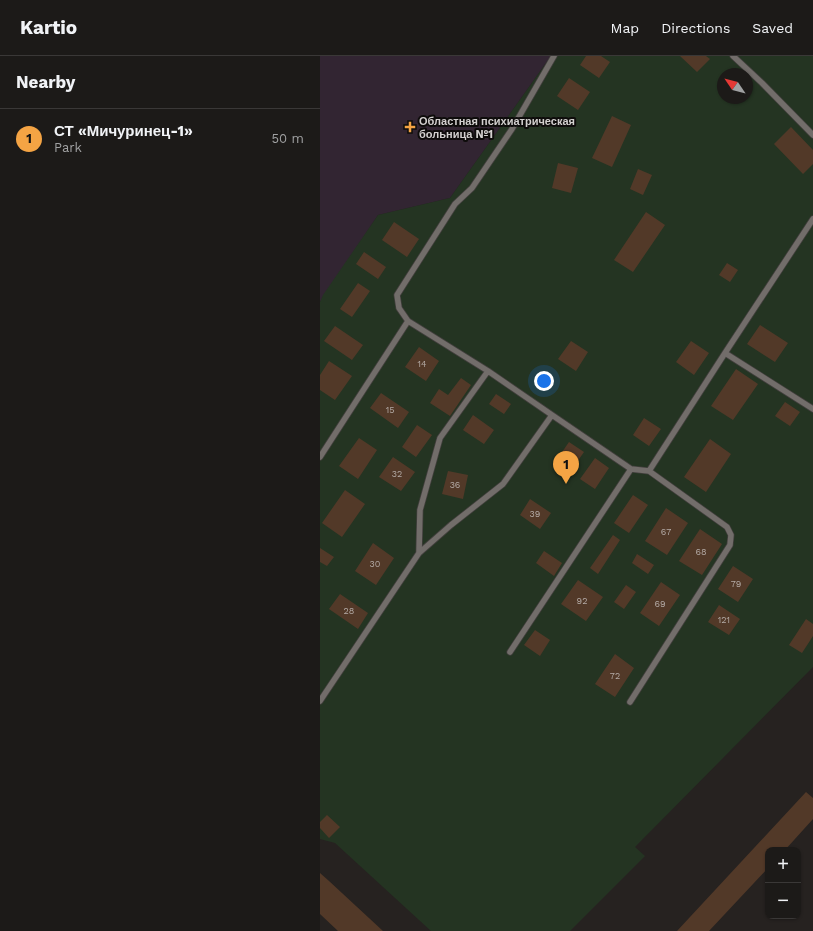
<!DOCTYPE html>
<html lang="en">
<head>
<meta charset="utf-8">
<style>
	:root { --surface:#1c1a18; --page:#292725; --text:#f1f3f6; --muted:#a0a1a2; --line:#3a3837; --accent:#f4a444 }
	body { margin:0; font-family:"Work Sans",sans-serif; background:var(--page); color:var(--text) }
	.controls { position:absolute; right:12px; bottom:12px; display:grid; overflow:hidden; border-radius:8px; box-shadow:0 1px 3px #0004 }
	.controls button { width:36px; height:36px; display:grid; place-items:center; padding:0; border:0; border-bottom:1px solid var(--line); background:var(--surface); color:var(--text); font:20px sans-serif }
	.compass { position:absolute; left:397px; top:12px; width:36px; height:36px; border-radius:50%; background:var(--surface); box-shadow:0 1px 3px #0004; rotate:305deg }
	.you { position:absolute; left:224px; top:325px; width:14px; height:14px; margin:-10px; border:3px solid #fff; border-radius:50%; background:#1a73e8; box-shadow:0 0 0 6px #1a73e833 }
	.badge { display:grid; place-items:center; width:26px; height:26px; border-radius:50%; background:var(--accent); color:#111; font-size:13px; font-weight:700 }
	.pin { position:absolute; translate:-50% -33px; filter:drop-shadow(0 1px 2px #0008) }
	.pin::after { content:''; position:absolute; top:21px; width:14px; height:12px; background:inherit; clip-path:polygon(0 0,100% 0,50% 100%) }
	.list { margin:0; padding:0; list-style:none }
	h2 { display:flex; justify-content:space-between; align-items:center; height:52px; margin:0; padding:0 16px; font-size:17px }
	h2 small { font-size:13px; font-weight:400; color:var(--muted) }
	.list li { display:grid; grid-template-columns:26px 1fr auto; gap:12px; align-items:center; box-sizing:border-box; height:60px; padding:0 16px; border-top:1px solid var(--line) }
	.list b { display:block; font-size:15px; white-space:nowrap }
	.list p { margin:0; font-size:13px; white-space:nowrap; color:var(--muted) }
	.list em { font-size:13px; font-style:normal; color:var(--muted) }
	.map { position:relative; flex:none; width:493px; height:875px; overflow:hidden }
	header { display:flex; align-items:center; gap:24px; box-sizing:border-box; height:56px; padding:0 20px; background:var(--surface); border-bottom:1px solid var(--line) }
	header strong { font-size:19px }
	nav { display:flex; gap:22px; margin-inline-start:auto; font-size:14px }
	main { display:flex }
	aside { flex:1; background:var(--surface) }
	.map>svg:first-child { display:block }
</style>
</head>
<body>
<header>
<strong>Kartio</strong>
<nav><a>Map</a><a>Directions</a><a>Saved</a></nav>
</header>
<main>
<aside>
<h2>Nearby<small></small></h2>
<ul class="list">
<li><span class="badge">1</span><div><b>СТ «Мичуринец-1»</b><p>Park</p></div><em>50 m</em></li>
</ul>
</aside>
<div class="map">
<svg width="493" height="875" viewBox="0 0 493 875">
	<rect width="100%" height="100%" fill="#262220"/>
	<path fill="#322532" d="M 0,0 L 231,0 L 130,142 L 58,159 L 0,246 Z"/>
	<path fill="#243422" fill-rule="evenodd" d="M 231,0 L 493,0 L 493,611 L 315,791 L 325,800 L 250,875 L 111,875 L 15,787 L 0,783 L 0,246 L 3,239 L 58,159 L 130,142 ZM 403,18 L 427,18 L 427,42 L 403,42 Z"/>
	<path fill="#523928" d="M 266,0 L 281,0 L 290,6 L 279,22 L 260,9 Z
		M 360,0 L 386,0 L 390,3 L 377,16 Z
		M 249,22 L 270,36 L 258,54 L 237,40 Z
		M 292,60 L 311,69 L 292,111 L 272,102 Z
		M 471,71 L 493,94 L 493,108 L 483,118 L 454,88 Z
		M 238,107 L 258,112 L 251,137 L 232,132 Z
		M 318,113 L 332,119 L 323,139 L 310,133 Z
		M 326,156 L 345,169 L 313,216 L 294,204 Z
		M 74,166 L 99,183 L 87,201 L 62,184 Z
		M 44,196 L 66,211 L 58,223 L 36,208 Z
		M 407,207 L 418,214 L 410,226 L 399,219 Z
		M 38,227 L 50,235 L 32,261 L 20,253 Z
		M 440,269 L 468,287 L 455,306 L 427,288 Z
		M 15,270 L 43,289 L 32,304 L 4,285 Z
		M 251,285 L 268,296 L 256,315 L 238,303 Z
		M 371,285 L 389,297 L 374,319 L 356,306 Z
		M 99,291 L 119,305 L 106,325 L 85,311 Z
		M 9,305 L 32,320 L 15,344 L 0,334 L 0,319 Z
		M 416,313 L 438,328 L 413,364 L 391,350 Z
		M 141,322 L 151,329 L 130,360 L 110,347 L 119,333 L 128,339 Z
		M 61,337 L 89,356 L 78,372 L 50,352 Z
		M 176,338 L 191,348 L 184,358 L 169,348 Z
		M 465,346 L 480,356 L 470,370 L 455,360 Z
		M 153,359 L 174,374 L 164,388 L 143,374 Z
		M 324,362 L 341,373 L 329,390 L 313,379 Z
		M 97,369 L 112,379 L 96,401 L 82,391 Z
		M 39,382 L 57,394 L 38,423 L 19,410 Z
		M 390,383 L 411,398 L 386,436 L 364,421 Z
		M 249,386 L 264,396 L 248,419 L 233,409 Z
		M 73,401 L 95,416 L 81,435 L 59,421 Z
		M 275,402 L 289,412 L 275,433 L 260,423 Z
		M 128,415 L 148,419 L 143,443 L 122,438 Z
		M 25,434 L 45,448 L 22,481 L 2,467 Z
		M 313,439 L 328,449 L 309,477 L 294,467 Z
		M 210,443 L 231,457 L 220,473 L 200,459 Z
		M 346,452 L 368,467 L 347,499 L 325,485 Z
		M 380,473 L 402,488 L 382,519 L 359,505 Z
		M 293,479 L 300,484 L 278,518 L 270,512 Z
		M 53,487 L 74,502 L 56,529 L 35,515 Z
		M 0,492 L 14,501 L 7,510 L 0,506 Z
		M 224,495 L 242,507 L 234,520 L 216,507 Z
		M 317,498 L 334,509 L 328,518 L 312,507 Z
		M 413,510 L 433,523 L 418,546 L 398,533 Z
		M 258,524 L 283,541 L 266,565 L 241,548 Z
		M 341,526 L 360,539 L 339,570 L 320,557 Z
		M 306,529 L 316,536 L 304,553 L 294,546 Z
		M 20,538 L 48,557 L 38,573 L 9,553 Z
		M 399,549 L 420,563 L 409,579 L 388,566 Z
		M 486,563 L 493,568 L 493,580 L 482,597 L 469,589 Z
		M 215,574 L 230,584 L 220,600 L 204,589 Z
		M 295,598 L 314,612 L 295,641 L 275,628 Z
		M 486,736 L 493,742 L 493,763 L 465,794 L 448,794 L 448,812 L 389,875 L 357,875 Z
		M 7,759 L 20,771 L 9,782 L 0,772 L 0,766 Z
		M 0,817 L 9,825 L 63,875 L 18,875 L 0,858 Z"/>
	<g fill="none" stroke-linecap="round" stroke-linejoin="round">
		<defs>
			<path id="lane" d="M 413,0 L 442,27 L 493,79
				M 405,297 L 493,353
				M 168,315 L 88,265 L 79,252 L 77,239 L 135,148 L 152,132 L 192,73 L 234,0
				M 232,359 L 311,413 L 329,415 L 407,471 L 411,479 L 410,489 L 310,646
				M 0,401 L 88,265
				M 329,415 L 405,297 L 493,163
				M 190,596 L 311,413
				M 0,645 L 99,497 L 131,469 L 183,428 L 232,359 L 168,315 L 120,382 L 100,454 L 99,497"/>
		</defs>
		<use href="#lane" stroke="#423f3d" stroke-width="7"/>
		<use href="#lane" stroke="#726d6a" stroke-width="5.5"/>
	</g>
	<path fill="#f4a444" stroke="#0e0c0b" stroke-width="1.5" d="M88 65h4v4h4v4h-4v4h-4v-4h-4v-4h4z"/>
	<g text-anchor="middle" stroke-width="4" stroke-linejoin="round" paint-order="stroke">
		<g font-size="9" fill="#b3aaa5">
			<text x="102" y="311">14</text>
			<text x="70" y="357">15</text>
			<text x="77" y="421">32</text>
			<text x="135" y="432">36</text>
			<text x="215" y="461">39</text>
			<text x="346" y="479">67</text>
			<text x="381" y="499">68</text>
			<text x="55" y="511">30</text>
			<text x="416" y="531">79</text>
			<text x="262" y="548">92</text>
			<text x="340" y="551">69</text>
			<text x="29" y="558">28</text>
			<text x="404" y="567">121</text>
			<text x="295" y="623">72</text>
		</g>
		<g font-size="11" font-weight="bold" fill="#d3d0cf" stroke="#0e0c0b" text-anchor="start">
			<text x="99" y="69">Областная психиатрическая<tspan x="99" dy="13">больница №1</tspan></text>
		</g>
	</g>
</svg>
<div class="controls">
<button>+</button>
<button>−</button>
</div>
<svg class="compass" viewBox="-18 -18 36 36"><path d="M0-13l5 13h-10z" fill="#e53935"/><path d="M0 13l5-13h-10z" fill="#a0a1a2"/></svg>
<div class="you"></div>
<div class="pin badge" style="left:246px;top:428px">1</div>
</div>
</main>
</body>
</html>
